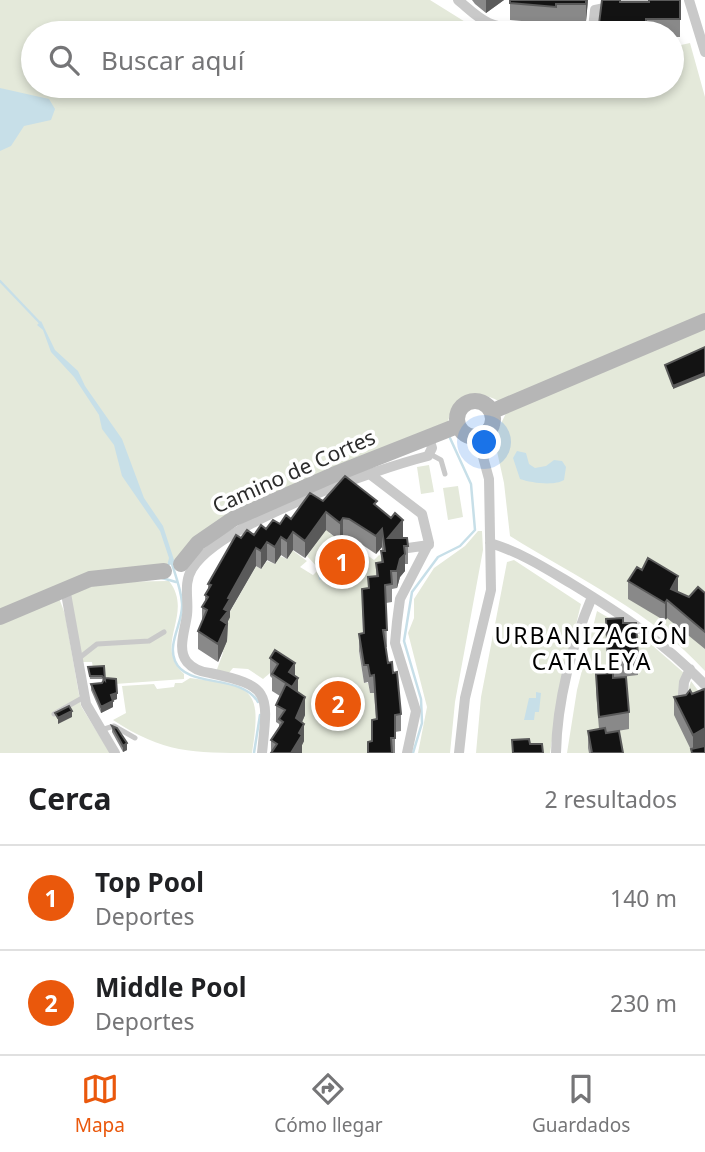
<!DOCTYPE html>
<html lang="es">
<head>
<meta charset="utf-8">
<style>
	:root { --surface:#fff; --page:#f6f6f6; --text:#202124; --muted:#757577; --line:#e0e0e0; --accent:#ea580c }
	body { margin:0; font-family:"Noto Sans",sans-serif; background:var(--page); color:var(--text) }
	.you { position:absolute; left:485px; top:443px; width:24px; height:24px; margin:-18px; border:5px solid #fff; border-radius:50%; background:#1a73e8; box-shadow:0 0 0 10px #1a73e833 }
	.badge { display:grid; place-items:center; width:46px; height:46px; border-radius:50%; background:var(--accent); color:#fff; font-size:23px; font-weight:700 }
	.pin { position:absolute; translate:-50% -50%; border:4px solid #fff; box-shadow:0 2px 7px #0006 }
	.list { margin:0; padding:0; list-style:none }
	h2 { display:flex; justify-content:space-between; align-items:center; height:91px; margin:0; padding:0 28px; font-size:30px }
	h2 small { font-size:23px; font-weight:400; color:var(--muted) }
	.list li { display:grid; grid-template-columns:46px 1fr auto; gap:21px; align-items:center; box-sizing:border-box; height:105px; padding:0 28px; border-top:2px solid var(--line) }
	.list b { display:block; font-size:26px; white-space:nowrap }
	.list p { margin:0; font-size:23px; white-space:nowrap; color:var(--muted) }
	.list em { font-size:23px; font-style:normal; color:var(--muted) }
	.icon { flex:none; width:38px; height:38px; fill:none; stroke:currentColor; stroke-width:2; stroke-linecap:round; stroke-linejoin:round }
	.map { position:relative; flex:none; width:705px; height:753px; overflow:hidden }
	.search { position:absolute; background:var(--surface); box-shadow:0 4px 10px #0003; left:21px; right:21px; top:21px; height:77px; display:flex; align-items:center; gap:18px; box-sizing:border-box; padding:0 24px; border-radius:38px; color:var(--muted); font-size:26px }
	.sheet { height:301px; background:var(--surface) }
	nav { display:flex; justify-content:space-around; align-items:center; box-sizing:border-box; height:98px; border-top:2px solid var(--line); background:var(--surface); font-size:19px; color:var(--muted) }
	nav a { display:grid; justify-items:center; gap:4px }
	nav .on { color:var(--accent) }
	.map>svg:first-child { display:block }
</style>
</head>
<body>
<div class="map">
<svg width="705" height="753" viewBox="0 0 705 753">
	<rect width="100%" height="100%" fill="#fff"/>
	<path fill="#e4e9da" d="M 0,0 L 430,0 L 483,33 L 33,33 L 33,86 L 672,86 L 672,47 L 690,43 L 705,97 L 705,317 L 500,402 C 479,388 453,396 448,422 L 217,523 L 175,563 L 0,610 Z
		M 705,325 L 705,671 C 653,613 576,577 510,536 L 504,483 L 494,438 L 508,409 Z
		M 429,465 L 434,492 L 421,494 L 417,467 Z
		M 458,486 L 463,517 L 448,520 L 443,488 Z
		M 329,525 L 329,533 L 340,540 L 342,537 L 374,560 L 379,555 L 383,557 L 362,618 L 364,650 L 359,652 L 364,683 L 368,683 L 370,693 L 374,693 L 377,724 L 371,753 L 302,753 L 276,668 L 263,679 L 248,669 L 233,668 L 228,674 L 216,672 L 223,653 L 221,650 L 228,615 L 256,566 L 261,569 L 267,561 L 275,564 L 280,556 L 287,559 L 292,550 L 307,561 L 300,567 L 313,575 L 319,569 L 307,556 Z
		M 478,531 L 482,531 L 483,550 L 455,702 L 450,753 L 418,753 L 427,707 L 408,633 L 414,618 L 414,599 L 434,568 L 465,546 Z
		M 514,560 L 581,604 L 560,690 L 550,753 L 476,753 L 481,697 L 507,562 Z
		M 169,581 C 195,614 152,645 184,674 L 184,679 L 115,684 L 105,681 L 93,669 L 92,662 L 82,662 L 68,595 L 105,582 Z
		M 59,598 L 65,614 L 81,706 L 110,753 L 0,753 L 0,622 Z
		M 597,611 L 645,639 L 684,673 L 676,701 L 688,692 L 691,681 L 705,700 L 705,753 L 567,753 L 577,690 Z
		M 190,678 C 254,686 262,688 252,753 C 193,753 163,753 113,720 L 126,713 L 122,686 L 154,684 L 157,689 L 174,687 L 175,683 L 182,683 Z"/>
	<path fill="#c7dfe8" d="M 0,88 L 49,99 L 55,109 L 51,120 L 24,126 L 11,146 L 0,151 Z
		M 41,321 L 55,350 L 78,371 L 85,386 L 122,439 L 144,498 L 163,526 L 175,563 L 167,566 L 169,558 L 160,531 L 122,476 L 114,445 L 102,429 L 99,415 L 74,377 L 51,352 L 43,330 L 37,325 Z
		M 517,451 L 526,453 L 529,464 L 535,468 L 546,466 L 554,460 L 562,461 L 566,467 L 564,480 C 555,486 531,483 520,479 L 513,458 Z
		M 328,561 L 344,576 L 340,584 L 329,585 L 324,578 L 319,580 L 318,574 Z
		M 536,692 L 541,693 L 539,712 L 535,712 L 534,720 L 524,720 L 529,698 L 536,698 Z
		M 343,701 L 347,703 L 347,709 L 338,714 L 330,712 L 328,704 Z"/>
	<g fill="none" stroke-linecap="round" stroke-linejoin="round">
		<path stroke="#c7dfe8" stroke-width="2.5" d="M 0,281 L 41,324
			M 171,561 C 175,574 181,589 182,603 C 184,621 167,643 175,661 C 187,689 241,673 258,702
			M 162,578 L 176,582
			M 254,753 L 260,715
			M 413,753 L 422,723 L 421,699 L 404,641 L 412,592 L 438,557 L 460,546 L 475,530 L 471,484 L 450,438"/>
		<path stroke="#c9c9c9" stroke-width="5" d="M 430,454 L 441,460 L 445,474
			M 78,659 L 97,644 L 149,641 L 164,632
			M 54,714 L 84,697
			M 101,730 L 114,726 L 135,738"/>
		<path stroke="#c9c9c9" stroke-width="10" d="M 458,0 C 468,8 477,18 489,23 C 512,32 571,36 593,28 L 595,10 L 643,0
			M 689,0 L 705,52
			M 371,475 L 422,514 L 429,543 L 400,599 L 397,622 L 395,643 L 416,711 L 407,753
			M 490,543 C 520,552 545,568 572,584 C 621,614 665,643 705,685
			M 401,549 L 429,545
			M 65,588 L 86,704 L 115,753
			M 682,706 L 684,682 L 690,669
			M 262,753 C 268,694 272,686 210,673 C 201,672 193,669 187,662 C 177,650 185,630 187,615 C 189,600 183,583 192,569 C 219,524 376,469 428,456 L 432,448 L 429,438
			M 459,753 L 465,698 L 491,590 L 489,479 L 477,435
			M 556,753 C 557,701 572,644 592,597"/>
		<path stroke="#b6b6b6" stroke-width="16" d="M457 419a18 18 0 1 1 36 0a18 18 0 1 1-36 0Z
			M 493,411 L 705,321
			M 181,564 L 198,543 L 233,519 L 333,475 L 457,426
			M 0,617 L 90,579 L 164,571"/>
	</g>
	<path fill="#898989" d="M 472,0 L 504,0 L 486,13 L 475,4 Z
		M 510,0 L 588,0 L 586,21 L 556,21 L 556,24 L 510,20 Z
		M 680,0 L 680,37 L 672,37 L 672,33 L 599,33 L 599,24 L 649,2 Z
		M 323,501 L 377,506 L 403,537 L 402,538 L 408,546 L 408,564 L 405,564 L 405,571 L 400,577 L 397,588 L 392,589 L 392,602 L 386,603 L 387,647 L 386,647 L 388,663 L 401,714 L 401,731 L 395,732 L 395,753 L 368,753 L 368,742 L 372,741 L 376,719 L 374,693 L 370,693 L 368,682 L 364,683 L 359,651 L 359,634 L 363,633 L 362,589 L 368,588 L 368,577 L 376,576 L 376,563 L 381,562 L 382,547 L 376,554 L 349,536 L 343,536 L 340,541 L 326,530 L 305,558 L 293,550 L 287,559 L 281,555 L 275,564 L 267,560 L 261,569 L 256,566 L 230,611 L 230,617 L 228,621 L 227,641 L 218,662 L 198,649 L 198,631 L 202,622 L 202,607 L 205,603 L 205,595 L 208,589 L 208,584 L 241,538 L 280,524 Z
		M 628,581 L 689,597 L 705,593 L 705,649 L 667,618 L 665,621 L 628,599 Z
		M 606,619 L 623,623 L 638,657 L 638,675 L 613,678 L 629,712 L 629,729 L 606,733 L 623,753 L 589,753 L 588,748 L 588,731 L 599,729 L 596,692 L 596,674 L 607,673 Z
		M 270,658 L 295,676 L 298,692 L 305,715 L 302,722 L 304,741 L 302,745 L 302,753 L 271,753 L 271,740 L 279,728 L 279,724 L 276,722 L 276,705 L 280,696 L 272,691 L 272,678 L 270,676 Z
		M 88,667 L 105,679 L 117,699 L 113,701 L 113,707 L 101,713 L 91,690 L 91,684 L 102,683 L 103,681 L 102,679 L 90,679 Z
		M 674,697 L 705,753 L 691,753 L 691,750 L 674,715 Z
		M 112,726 L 127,750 L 123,752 L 112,732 Z"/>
	<path fill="#5a5a5a" d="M 486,0 L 504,0 L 486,13 Z
		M 586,0 L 588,0 L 586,21 Z
		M 705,373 L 705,376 L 673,389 L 673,386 Z
		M 326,512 L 326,530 L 305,558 L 305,541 Z
		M 343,518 L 343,536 L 340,541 L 340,523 Z
		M 403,520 L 403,537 L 388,556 L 388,538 Z
		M 382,529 L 382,547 L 376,554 L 376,536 Z
		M 293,532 L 293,550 L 287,559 L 287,541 Z
		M 281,537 L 281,555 L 275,564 L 275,547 Z
		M 267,542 L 267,560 L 261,569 L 261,551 Z
		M 256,548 L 256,566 L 230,611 L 230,617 L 228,621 L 227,641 L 218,662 L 218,644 L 224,609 L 228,598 Z
		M 405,554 L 405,571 L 400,577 L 397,588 L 397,571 L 400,559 Z
		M 678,576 L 678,594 L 671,589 Z
		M 667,600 L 667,618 L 665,621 L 665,603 Z
		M 295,663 L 295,680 L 289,672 Z
		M 298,678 L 298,696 L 292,704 L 292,687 Z
		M 117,693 L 117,699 L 111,701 L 111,695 Z
		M 305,697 L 305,715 L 296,736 L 296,718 Z
		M 113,701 L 113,707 L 101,713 L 101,707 Z
		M 72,711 L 72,717 L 58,724 L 58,718 Z
		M 304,724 L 304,741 L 302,745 L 302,753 L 291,753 L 299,733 Z
		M 705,728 L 705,746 L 693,753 L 693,735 Z
		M 127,743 L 127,750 L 123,752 L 123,746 Z"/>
	<path fill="#131313" stroke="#5a5a5a" stroke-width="2" d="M 510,0 L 586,0 L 586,4 L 556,4 L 556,7 L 510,3 Z
		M 602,0 L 620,0 L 620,2 L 649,2 L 649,0 L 680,0 L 680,19 L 646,19 L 646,25 L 599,24 Z
		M 705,347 L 705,373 L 673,386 L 665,365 Z
		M 345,476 L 377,501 L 374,504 L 391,518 L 395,513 L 403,520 L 388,538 L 407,538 L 408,546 L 404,546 L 405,554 L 400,559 L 397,571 L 391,571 L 392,584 L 385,585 L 387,630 L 383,630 L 388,663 L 392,662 L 393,673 L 397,672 L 401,714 L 395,715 L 395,738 L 391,738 L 392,753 L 368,753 L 368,742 L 372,741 L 372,720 L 377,719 L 374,675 L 370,676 L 368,665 L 364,665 L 359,634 L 364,633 L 362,589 L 369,588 L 368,577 L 378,576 L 376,563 L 383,562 L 381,551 L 385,551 L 382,529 L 376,536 L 349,519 L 343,518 L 340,523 L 326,512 L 305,541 L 293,532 L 287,541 L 281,537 L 275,547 L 267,542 L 261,551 L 256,548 L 228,598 L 230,599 L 224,609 L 228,611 L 221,620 L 227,624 L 218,644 L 198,631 L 207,610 L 202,607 L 208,597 L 205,595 L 211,585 L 208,584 L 236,535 L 241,538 L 247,530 L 254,535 L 261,525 L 266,529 L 273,520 L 280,524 L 286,515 L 291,519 L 310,493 L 323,501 Z
		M 648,558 L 678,576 L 671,589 L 689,597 L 698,587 L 705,593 L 705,632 L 667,600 L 665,603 L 628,581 L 637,567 L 642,570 Z
		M 623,618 L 623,623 L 636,623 L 638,657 L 608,661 L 606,619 Z
		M 275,650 L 295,663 L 289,672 L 298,678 L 292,687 L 272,674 L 278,664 L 270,658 Z
		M 104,666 L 105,680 L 102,676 L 90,676 L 88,667 Z
		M 613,673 L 613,678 L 626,677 L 629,712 L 599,717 L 596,674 Z
		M 105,678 L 116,679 L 117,693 L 111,695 L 113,701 L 101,707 L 91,684 L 102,683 Z
		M 286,684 L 305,697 L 296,718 L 304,724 L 299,733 L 302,735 L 291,753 L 271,753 L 277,744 L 271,740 L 283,722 L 279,719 L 285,710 L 276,705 Z
		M 704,689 L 705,691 L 705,728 L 693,735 L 674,697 L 686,695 L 690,690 L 692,694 Z
		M 69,706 L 72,711 L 58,718 L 55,713 Z
		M 112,726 L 117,728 L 127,743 L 123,746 Z
		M 605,728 L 606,733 L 619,731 L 623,753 L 592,753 L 588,731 Z
		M 529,739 L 530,744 L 542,744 L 543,753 L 513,753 L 512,740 Z
		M 705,746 L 705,753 L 692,753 L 691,749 Z"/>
	<g text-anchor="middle" stroke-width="7" stroke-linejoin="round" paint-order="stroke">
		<g font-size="21" fill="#2c2c2c" stroke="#fff">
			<text transform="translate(294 472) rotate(-24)" y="7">Camino de Cortes</text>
		</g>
		<g font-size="23" letter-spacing="2" fill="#000" stroke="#fff">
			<text x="592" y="644">URBANIZACIÓN<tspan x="592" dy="26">CATALEYA</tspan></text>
		</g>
	</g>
</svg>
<div class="you"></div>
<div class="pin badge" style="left:342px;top:562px">1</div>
<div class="pin badge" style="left:338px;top:704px">2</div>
<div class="search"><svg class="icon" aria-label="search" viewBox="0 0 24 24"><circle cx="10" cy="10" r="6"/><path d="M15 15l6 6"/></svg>Buscar aquí</div>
</div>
<section class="sheet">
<h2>Cerca<small>2 resultados</small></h2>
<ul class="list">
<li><span class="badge">1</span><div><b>Top Pool</b><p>Deportes</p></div><em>140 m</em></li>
<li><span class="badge">2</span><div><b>Middle Pool</b><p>Deportes</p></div><em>230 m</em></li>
</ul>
</section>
<nav>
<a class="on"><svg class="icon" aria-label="map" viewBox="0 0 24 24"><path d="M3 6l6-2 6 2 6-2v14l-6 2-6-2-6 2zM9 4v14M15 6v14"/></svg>Mapa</a>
<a><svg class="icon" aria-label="directions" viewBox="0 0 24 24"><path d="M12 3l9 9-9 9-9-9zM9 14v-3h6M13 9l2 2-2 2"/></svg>Cómo llegar</a>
<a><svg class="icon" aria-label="saved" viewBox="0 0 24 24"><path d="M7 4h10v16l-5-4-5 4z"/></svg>Guardados</a>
</nav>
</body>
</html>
